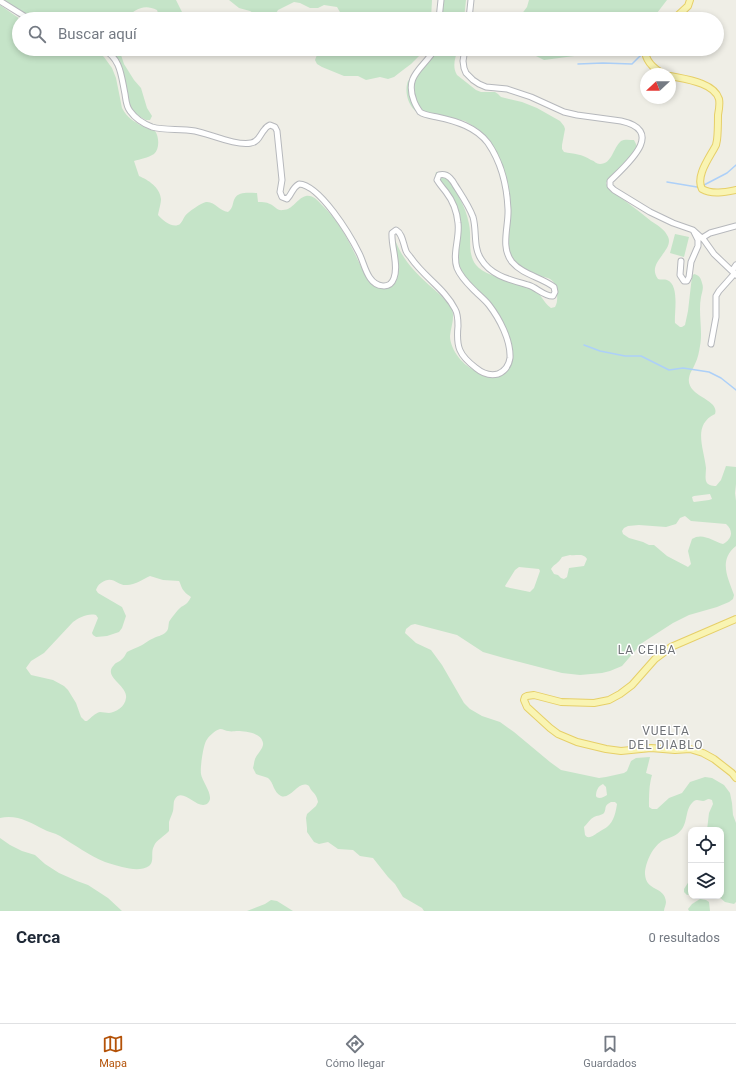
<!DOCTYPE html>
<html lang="es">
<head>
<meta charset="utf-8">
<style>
	:root { --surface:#fff; --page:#f2f2f3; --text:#1f2937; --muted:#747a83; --line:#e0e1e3; --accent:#b45309 }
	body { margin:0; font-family:Roboto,sans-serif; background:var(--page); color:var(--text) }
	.controls { position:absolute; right:12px; bottom:12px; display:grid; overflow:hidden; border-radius:8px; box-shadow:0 2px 6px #0003 }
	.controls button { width:36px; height:36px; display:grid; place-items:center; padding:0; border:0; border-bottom:1px solid var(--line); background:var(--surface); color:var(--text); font:20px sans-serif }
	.compass { position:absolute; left:640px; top:68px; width:36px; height:36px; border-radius:50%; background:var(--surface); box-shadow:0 2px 6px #0003; rotate:248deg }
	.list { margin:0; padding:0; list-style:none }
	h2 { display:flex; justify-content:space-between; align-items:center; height:52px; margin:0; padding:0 16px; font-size:17px }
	h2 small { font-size:13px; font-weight:400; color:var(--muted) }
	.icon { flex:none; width:22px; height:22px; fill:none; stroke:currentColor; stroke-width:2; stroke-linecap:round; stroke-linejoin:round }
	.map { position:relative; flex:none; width:736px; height:911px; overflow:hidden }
	.search { position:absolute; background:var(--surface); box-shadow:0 2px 6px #0003; left:12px; right:12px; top:12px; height:44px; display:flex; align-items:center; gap:10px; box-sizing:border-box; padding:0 14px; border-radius:22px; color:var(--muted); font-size:15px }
	.sheet { height:112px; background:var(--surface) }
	nav { display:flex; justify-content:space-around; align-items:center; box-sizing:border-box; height:56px; border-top:1px solid var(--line); background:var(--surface); font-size:11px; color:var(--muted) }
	nav a { display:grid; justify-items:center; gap:2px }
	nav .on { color:var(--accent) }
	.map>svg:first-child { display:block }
</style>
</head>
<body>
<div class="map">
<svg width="736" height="911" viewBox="0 0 736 911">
	<rect width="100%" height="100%" fill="#efeee6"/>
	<path fill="#c5e4c8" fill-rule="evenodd" d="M 3,0 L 176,0 L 182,12 L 180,15 L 176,19 L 157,19 L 158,13 L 157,10 C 143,3 135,10 124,19 L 32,19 Z
		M 229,0 L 432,0 L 431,19 L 344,19 L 337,7 L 324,5 L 318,8 L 310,8 L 300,3 L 294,2 L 278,10 L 273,18 L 264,19 L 261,18 L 250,11 L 239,8 Z
		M 441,0 L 466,0 L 464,19 L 440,19 Z
		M 529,0 L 667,0 L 657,13 L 649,19 L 521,19 L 521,15 L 527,7 Z
		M 0,5 L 20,19 L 19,19 L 19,49 L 87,49 L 99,53 L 104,57 L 112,68 L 116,78 L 122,108 C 127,118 136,123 146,128 C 148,129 153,130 155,131 C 159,136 160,149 154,154 C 148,158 140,159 134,161 L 139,176 C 148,180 160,187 161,199 C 161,203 159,210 158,215 C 162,220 173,229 180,224 C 182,222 183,219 185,216 C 188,212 201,203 206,202 C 215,201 219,211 228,212 C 234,207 232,203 235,198 C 239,191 250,193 257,193 L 258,202 C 262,202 266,202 270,204 C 275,206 277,211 283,210 C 293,210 297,198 306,196 C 313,195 317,200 322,205 C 343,225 353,250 365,275 C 370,287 377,285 388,285 L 394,274 L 394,241 L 396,242 C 403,260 415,272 429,285 C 436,291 443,297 449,304 C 457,314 451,325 450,336 C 450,350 464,367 477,371 C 483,373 492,373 498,374 L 511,358 L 500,320 L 457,271 C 458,256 463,224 458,211 C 454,200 444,190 437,181 L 435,177 L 436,172 L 442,173 C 454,186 466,206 469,224 C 472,237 467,254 476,265 C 486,278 518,281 532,288 C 541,292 543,303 551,308 L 555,307 C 558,302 557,297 557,292 C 555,273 541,279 529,273 C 522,269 515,263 509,258 L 507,211 L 502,175 L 487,140 L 478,129 L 465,121 L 453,118 L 417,112 C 408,106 404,91 408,81 L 426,61 L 435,49 L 458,49 C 455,58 452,67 457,75 L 476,90 L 481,92 L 495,92 L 498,94 L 501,97 L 522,102 L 537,108 L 560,121 L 564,126 L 565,129 L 562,145 L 562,149 L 564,152 C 574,154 582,154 591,160 C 595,161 596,164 600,164 C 612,164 613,148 621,141 C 624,139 630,140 634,140 L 637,146 L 633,154 L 608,180 L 606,183 L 609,189 L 614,193 C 627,202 639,211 651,221 C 657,225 664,229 667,235 C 677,250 645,262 658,279 C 660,280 665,279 667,280 C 680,285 674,313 675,323 L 680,327 L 682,327 L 685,325 L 688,311 L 692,276 L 694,274 C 699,275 701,278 702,283 C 704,288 702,292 701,297 C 698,313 703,331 700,346 C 699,352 698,358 695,364 C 693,369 690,372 689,378 C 686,397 720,399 715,414 C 692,425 704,448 706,468 C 706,472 705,477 706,481 C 707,485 712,486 716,486 L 721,480 L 726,466 L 736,467 L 736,484 L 735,493 L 736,501 L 736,546 C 718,560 728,578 734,595 L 733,599 L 729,602 L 717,607 L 689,615 L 673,623 L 642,643 L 622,666 L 610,671 L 602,673 L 580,675 L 562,673 L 504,658 L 483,652 L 457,635 L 415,624 L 411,625 L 406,629 L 405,633 L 416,643 L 431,650 L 442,665 L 464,703 L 470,709 L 482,716 L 500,722 L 514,732 L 550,762 L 561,770 L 599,778 L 606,777 L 624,773 L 627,771 L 631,761 L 636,758 L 650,757 L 646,773 L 652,775 C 649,785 649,796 649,807 L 652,809 L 657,809 L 669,798 L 682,793 L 690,782 L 705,777 L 712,778 L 724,785 L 730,793 L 732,803 L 733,815 L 736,823 L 736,902 L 734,904 L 725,902 L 718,896 L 721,896 L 721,830 L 707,830 L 709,813 L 713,804 L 712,800 L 709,799 C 707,799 705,801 703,801 C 700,801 697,799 694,801 C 685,808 688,821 682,829 C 677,836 671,837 664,840 C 653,845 645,863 645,874 C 646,892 665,886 666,902 C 666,905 664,908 664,911 L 424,911 L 422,908 L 403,897 L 395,884 L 388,877 L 373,858 L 360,856 L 353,850 L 338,849 L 328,842 L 319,844 L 314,842 L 307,832 L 307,828 L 306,818 L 307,814 L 316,806 L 318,802 C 317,797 316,795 312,791 C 311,790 310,788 309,786 C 299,779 291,800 281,796 C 273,792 274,783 268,778 C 265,777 259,775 256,774 L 253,768 C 254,765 254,762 255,759 C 257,754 264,748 263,743 C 262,733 245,731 238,731 C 234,731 232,732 228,731 C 226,731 223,729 220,729 C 215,730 208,737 206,741 C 203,747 200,768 201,774 C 202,782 215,796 208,803 C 198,812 183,786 175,799 C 173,802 174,807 173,811 C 172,815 170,818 169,822 C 169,825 169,828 169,831 C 165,836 156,840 154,846 C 150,853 155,861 149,866 C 141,871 131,869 122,867 C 116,865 110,864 105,862 C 88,855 75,845 60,836 C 55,833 48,832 43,829 C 30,822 16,814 0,818 ZM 710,494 L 712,499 L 709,500 L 694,502 L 693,501 L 692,497 L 694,496 ZM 685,516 L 691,521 L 726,524 C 734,531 732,539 723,544 C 713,541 702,532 692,539 L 688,551 L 691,564 L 688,567 L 667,556 L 654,545 L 649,545 L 643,542 L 629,538 L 623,534 L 622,531 L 624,528 L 628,526 L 639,525 L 666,527 L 676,524 L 680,518 ZM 570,555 C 577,556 583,553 587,559 L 584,566 L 569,568 L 567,577 L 564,579 L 561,578 L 558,575 L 554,574 L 551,569 C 555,563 558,564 562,557 ZM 519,567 L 539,569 L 540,571 L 534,588 L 530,592 L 506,587 L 505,586 L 515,570 ZM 150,576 L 163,580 L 179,581 C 181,584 181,588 184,591 C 186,594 189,595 191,597 C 186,607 183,604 178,610 C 176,612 170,620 169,622 C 168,627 169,630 165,633 C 161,636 158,636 154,638 C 148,640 144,645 138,647 C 134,649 130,650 127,652 C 125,655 124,658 121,660 C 119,662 116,662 114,665 C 102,677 128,685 126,698 C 125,707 116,712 109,713 C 106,713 103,712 100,712 C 95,713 91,718 87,721 L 85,721 L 81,717 L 76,703 L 68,690 L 64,686 L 53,680 L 31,675 L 26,668 L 31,661 L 44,653 L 73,622 C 79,618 87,613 96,615 L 98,618 L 92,633 L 93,635 L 96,637 L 107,636 L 119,632 L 122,628 L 126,616 L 122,607 L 98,593 L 96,590 C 97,587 98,585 101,583 C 113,574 117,586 127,585 C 135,585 143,579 150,576 ZM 603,784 L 606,787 L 607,795 C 604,797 598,800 596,796 C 596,791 598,786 603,784 ZM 611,802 L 615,802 L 617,804 C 616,811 614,822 607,827 C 605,829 601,830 599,832 C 595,834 592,838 587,837 L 585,835 L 584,827 C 588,823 590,819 594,817 C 597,815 601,816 604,813 C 607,808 603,806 611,802 Z
		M 106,49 L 119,49 L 124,64 L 134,80 L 141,88 L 147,108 L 152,116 L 150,120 L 146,120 L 142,118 L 130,110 L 119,69 Z
		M 321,49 L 426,49 L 411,64 L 403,70 L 394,77 L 388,79 L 380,77 L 366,80 L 358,76 L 344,76 L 322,67 L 317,64 L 315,60 L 318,52 Z
		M 534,49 L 607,49 L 597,53 L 544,60 L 536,56 Z
		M 675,234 L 689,237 L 684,257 L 670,253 Z
		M 0,838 L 10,845 L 22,851 L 35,855 L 45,864 L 59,873 L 77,881 L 88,885 L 108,898 L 122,911 L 0,911 Z
		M 691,878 L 691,894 L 687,895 L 684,892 L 684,889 Z
		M 700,899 L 706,900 L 709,902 L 710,911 L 689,911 L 688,909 L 692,904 Z
		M 271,900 L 277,901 L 293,911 L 247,911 L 265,904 Z"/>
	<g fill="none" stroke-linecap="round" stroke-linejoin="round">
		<path stroke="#add0f8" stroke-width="1.5" d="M 647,53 L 650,51 L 662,52
			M 578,64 L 603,63 L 632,64 L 639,57 L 643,54
			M 667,182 L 697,187
			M 704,185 L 727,173 L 736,165
			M 584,345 L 600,351 L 625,356 L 641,356 L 669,370 L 683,368 L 709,372 L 721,378 L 736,390"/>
		<defs>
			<path id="minor" d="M 0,1 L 29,19
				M 439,19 L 441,0
				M 469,19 L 471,0
				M 103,49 C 121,59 121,75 125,94 C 126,100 126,106 130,111 C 135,118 144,124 152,127 C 166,131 180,128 195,131 C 210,134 236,146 251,143 C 259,142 260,134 265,129 C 266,127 268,126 270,125 L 275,127 L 277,131 L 282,180 L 280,192 L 282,197 L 287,199 C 293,193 291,189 299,184 C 320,185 350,235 359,253 C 363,261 365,271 370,278 C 376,287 390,290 394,278 C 399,265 391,246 392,233 L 396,230 C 403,234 403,244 406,251 C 407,254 410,256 411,258 C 424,277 445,289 455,309 C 458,314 458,321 458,326 C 456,347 459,355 476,368 C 482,373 490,376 498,374 C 505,371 509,365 510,358 C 511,340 499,318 489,305 C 485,300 480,296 476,292 C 469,285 461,278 457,268 C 452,254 460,238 458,223 C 457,212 453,201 446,192 C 443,188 440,185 437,180 L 439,175 C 443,174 447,175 450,178 C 452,180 454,183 455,185 C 462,196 469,206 473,217 C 477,231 473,247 481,259 C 491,276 511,280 528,285 C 536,287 545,297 553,296 L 555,292 L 554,287 C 541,277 523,275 512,262 C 500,247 509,226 508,209 C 507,186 501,162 488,143 C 476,127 456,121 437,117 C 432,116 424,115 420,112 C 418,109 415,104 414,101 C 404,75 423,69 435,49
				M 465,49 L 463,61 L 464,68 L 466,73 L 473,80 L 479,84 L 486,87 L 507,89 L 531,97 L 564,112 L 577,115 L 621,121 C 667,131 626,165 610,181 L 610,186 L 614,190 L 650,212 L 673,223 L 693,230 L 704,240 L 714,254 L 736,275
				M 702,238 L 710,233 L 736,226
				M 681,261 L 680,275 L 684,281 L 687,281 L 689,277 L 691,262 L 698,246 L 698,240 L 694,232
				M 732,271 L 736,265
				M 711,344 L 716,317 L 716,296 L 719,291 L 735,273"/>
			<path id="major" d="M 674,19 L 688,6 L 690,0
				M 645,49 C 645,61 654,69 664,74
				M 670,76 C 684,79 714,82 719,99 C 720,104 719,110 718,115 C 718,123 718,132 717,140 L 716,145 C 710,157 695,176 702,189 C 712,195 726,192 736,190
				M 736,619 L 671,647 L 655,659 L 632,685 L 620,694 L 609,700 L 594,703 L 561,702 L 534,695 L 527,696 L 525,697 L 524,700 L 527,707 L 550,728 L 558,734 L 577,742 L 606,749 L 621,751 L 651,748 L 675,750 L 690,749 L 703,753 L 714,759 L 732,773 L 736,778"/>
		</defs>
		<use href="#minor" stroke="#b6b8bc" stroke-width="7"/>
		<use href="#major" stroke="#e6cf68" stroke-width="8"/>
		<use href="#minor" stroke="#fff" stroke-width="5"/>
		<use href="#major" stroke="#f9f4b2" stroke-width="6"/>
	</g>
	<g text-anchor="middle" stroke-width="3" stroke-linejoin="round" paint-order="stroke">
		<g font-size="12" letter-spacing="1" fill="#6f7277" stroke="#fff">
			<text x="647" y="654">LA CEIBA</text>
			<text x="666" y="735">VUELTA<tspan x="666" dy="14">DEL DIABLO</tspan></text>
		</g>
	</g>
</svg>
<div class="controls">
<button><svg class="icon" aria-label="locate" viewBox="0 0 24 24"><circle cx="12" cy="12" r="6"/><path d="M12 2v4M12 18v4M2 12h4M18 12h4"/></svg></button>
<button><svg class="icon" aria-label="layers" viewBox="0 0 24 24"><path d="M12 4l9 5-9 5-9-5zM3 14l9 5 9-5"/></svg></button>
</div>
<svg class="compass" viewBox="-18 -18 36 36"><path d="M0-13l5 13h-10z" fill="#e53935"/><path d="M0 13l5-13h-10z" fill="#747a83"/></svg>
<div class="search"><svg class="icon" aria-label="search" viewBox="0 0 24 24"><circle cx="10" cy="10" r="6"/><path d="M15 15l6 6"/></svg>Buscar aquí</div>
</div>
<section class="sheet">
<h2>Cerca<small>0 resultados</small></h2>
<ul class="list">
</ul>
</section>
<nav>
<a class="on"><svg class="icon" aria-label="map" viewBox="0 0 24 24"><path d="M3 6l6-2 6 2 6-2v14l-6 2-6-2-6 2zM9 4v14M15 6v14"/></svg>Mapa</a>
<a><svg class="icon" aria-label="directions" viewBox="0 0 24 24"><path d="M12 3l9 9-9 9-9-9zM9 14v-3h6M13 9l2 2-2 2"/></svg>Cómo llegar</a>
<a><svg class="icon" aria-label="saved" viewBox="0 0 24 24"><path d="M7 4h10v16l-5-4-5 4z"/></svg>Guardados</a>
</nav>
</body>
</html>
